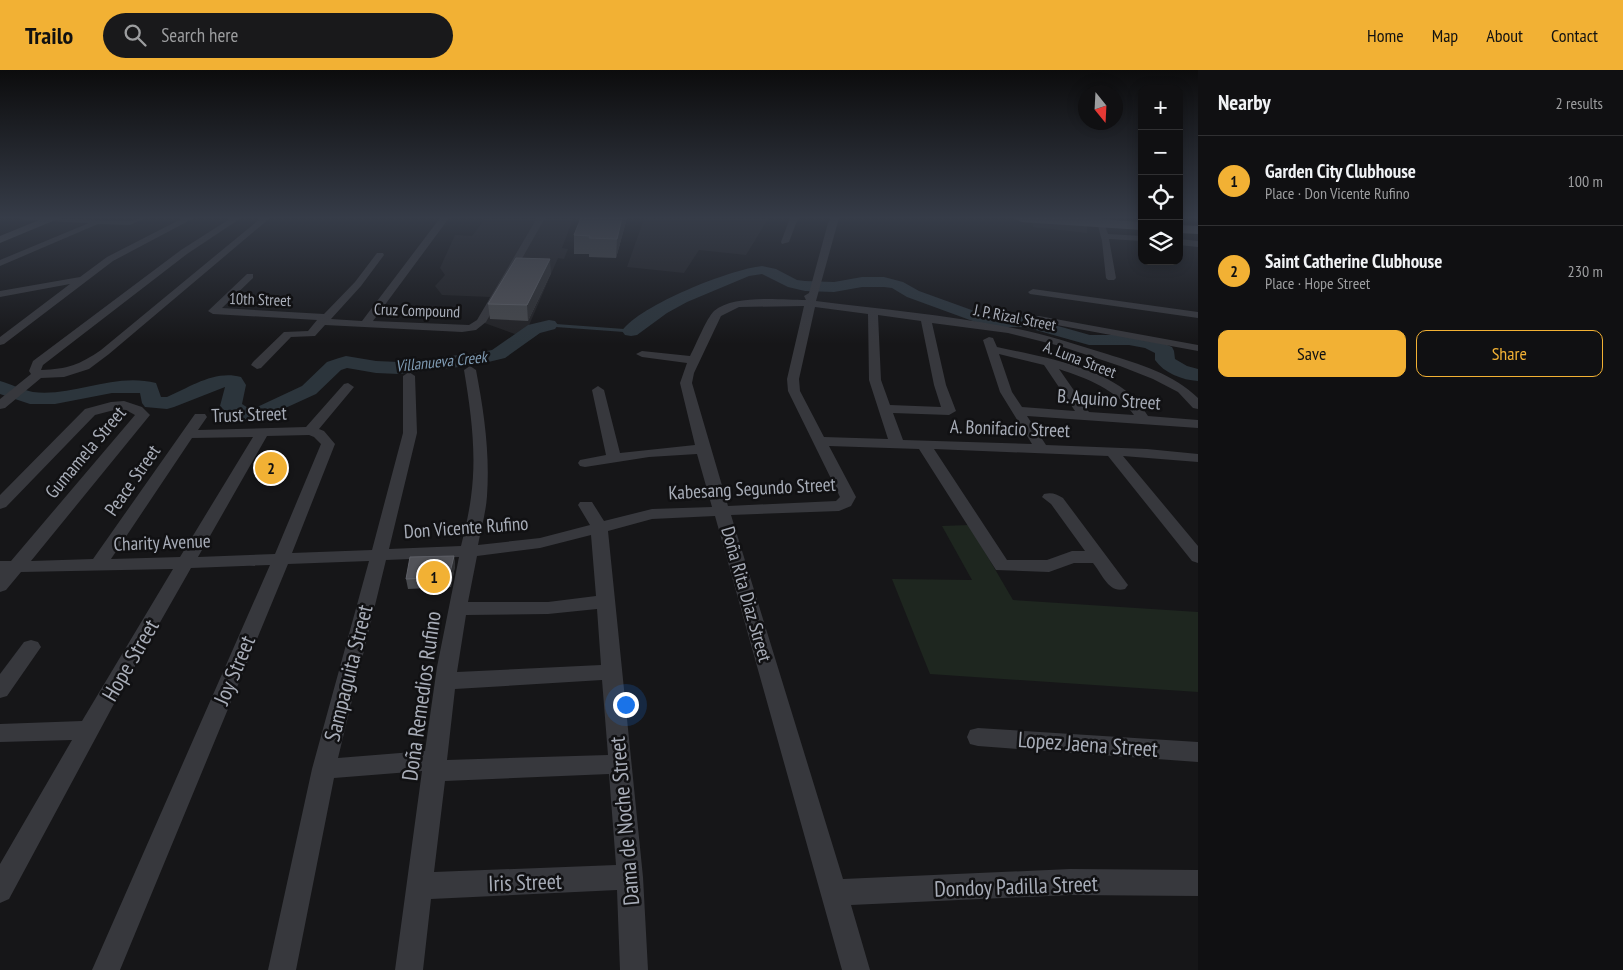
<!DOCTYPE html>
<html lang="en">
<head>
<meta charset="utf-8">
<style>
	:root { --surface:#101012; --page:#19191b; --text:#f1f3f6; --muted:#9c9d9f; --line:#303032; --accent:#f2b134 }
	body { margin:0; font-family:"PT Sans Narrow",sans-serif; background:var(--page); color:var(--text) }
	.controls { position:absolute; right:15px; top:15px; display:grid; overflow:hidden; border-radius:10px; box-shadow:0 2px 12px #0003 }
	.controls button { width:45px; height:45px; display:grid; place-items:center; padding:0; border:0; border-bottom:1px solid var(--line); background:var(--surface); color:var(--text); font:25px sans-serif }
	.compass { position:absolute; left:1078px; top:15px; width:45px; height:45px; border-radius:50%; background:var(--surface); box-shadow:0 2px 12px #0003; rotate:162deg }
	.you { position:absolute; left:625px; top:634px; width:18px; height:18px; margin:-12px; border:4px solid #fff; border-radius:50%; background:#1a73e8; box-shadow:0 0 0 8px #1a73e833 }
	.badge { display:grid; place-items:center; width:32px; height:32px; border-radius:50%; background:var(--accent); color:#111; font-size:16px; font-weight:700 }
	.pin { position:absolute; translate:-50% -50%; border:2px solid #fff; box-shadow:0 1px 5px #0006 }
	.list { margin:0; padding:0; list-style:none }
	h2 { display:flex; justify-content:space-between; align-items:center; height:65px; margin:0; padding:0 20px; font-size:21px }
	h2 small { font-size:16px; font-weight:400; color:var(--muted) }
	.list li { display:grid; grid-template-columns:32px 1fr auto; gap:15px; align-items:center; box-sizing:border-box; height:90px; padding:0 20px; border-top:1px solid var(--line) }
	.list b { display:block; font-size:19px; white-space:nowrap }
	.list p { margin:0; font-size:16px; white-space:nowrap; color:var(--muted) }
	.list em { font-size:16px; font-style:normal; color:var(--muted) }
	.actions { display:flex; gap:10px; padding:15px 20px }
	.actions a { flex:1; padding:11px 0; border:1px solid var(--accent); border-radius:10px; text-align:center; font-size:18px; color:var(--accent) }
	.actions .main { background:var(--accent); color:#111 }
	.icon { flex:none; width:28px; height:28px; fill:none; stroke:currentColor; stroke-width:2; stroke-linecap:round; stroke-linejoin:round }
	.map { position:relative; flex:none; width:1198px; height:900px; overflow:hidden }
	header { display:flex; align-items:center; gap:30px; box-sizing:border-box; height:70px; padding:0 25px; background:var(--accent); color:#111 }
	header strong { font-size:24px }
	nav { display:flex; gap:28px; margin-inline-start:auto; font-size:18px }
	.search { width:350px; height:45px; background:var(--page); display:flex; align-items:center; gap:12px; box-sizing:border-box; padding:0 18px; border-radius:28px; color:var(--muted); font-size:19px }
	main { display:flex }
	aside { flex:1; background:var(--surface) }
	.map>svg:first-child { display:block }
</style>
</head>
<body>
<header>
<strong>Trailo</strong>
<div class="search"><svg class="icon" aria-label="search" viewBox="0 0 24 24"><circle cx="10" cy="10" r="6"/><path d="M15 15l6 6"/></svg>Search here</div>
<nav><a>Home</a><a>Map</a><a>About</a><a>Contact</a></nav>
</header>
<main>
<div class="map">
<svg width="1198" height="900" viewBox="0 0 1198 900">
	<rect width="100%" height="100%" fill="#161618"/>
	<path fill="#222225" d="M 485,149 L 573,149 L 562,178 L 568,179 L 564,189 L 558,188 L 527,260 L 520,266 L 479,251 L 490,227 L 442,225 L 435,216 L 445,205 L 440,198 L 455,165 L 472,166 Z
		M 644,149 L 644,148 L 768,149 L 746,185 L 699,180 L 684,203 L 627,197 Z
		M 1032,151 L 1087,154 L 1087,163 L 1033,157 Z"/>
	<path fill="#1e261f" d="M 969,455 L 1013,530 L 1198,542 L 1198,622 L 930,604 L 892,509 L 972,510 L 942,456 Z"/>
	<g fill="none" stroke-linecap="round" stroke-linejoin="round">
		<path stroke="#2c353c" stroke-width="3" d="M 549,255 L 631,261"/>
		<path fill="#2c353c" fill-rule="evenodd" d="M 762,196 L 776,199 L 797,210 L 805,211 L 834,212 L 862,207 L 884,207 L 903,212 L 919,221 L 991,247 L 1026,247 L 1090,265 L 1129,265 L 1156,270 L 1172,277 L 1174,281 L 1175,289 L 1187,296 L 1198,299 L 1198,311 C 1182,310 1164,303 1155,290 L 1155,283 L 1145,278 L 1129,275 L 1089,275 L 1025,257 L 989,257 L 907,227 L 892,218 L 884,217 L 862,217 L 834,222 L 805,221 L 788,217 L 762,204 L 749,206 L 687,232 L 667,243 L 637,265 L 631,266 L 625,265 L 622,261 C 640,235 731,199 762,196 Z
			M 549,250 L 555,251 L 558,255 L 555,259 L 540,263 L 505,288 L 476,295 L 399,304 L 376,303 L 347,298 L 341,300 L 316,324 L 259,350 L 236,349 L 224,340 L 220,336 L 225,317 L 174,337 L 167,339 L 145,337 L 142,333 L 140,323 L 112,323 L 55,334 L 30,334 L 0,324 L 0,311 C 11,314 22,320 33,322 C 74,327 114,302 156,313 L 161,327 L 167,327 C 191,317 214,300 241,307 L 246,315 L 242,334 L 248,338 L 255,338 L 302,316 L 327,292 L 339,288 L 346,286 L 376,291 L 399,292 L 476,283 L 492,280 L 528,255 Z"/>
		<path fill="#37383d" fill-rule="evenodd" d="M 21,148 L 129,151 L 145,148 L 130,155 L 98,154 L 0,196 L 0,190 L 89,153 L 25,150 Z
			M 183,148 L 194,148 L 113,191 L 4,274 L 0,275 L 0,267 L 70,214 L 0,227 L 0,221 L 80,207 L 107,187 Z
			M 231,148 L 241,148 L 187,184 L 43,295 L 41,300 C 68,299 79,295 101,280 L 261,148 L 270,148 L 109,284 L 89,299 L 64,307 L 41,308 L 5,338 L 0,339 L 0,329 L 31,304 L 29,301 L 33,291 L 181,180 Z
			M 440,148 L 449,148 L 373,251 L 469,255 L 477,250 L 537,148 L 545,148 L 486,252 L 476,260 L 462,262 L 325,255 L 315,266 L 291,267 L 261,298 L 257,299 L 251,295 L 253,292 L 284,262 L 308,261 L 317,250 L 213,244 L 208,241 L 247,204 L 253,204 L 253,208 L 222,238 L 324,244 L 355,212 L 377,183 L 383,183 L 384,185 L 361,216 L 331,249 L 362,251 Z
			M 790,148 L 798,148 L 789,172 L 782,174 L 781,172 Z
			M 831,148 L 839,148 L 816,231 C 880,239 945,245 1008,257 C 1041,263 1074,274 1107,284 C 1139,294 1174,304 1198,328 L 1198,339 L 1193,338 L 1178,322 L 1153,309 L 1120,296 L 1060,276 L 1008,263 L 932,253 L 946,315 L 956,341 L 949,345 L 893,343 L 903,370 L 1032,374 L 1000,322 L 983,270 L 989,267 L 993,268 L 997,277 C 1038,286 1099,296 1131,325 C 1138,331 1143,339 1148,346 L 1198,350 L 1198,358 L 1027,346 L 1046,375 L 1147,379 L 1198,384 L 1198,392 L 1123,386 L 1198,476 L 1198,493 L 1192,491 L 1108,386 L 934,379 L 1007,490 L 1047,490 L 1072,481 L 1085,481 L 1051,434 L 1042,427 L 1044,424 C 1052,422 1056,424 1063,428 L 1125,511 L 1128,515 L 1125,519 C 1109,524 1102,504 1093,493 L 1074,493 L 1049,502 L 996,500 L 919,379 L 829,376 L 856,427 L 851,436 L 839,441 L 731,445 L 843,809 L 1070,799 L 1198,800 L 1198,826 L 1070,825 L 851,835 L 870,900 L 842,900 L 715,446 L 652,449 L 608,461 L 643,807 L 648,900 L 620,900 L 617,820 L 431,829 L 423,900 L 395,900 L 422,701 L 334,708 L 296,900 L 268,900 L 312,699 L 369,491 L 288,494 L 120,900 L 92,900 L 270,495 L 191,498 L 122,619 L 9,829 L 0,833 L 0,794 L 72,670 L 0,672 L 0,654 L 82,651 L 173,499 L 21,502 L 6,520 L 0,522 L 0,491 L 11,491 L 135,345 L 126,340 L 118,339 L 95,345 L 6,437 L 0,439 L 0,425 L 85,339 L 111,332 L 124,331 L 142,337 L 150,345 L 31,491 L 93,489 L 195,344 L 205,344 L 207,347 L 198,360 L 306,357 L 344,314 L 348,313 L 354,317 L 319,359 L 324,361 L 335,374 L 292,483 L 372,480 L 403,363 L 403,306 L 409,302 L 415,306 L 417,363 L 389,479 L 461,476 C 465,460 469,443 471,427 C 477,384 471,342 464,300 L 470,296 L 476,300 C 484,342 490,383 487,426 C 486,442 481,459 478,475 L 540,468 L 590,455 L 578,435 L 580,432 L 592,432 L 604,451 L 652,439 L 712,437 L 697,384 L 649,387 L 585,397 L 580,396 L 578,393 L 580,390 L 606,385 L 592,320 L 598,316 L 604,320 L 620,383 L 695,375 L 680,313 L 687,293 L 642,287 L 636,284 L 642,281 L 690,286 C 696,275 706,249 714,241 C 734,224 781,230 806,230 L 804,226 L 809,223 L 828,153 ZM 804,236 L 787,309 L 788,321 L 840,427 L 836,431 L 728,436 L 692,313 L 694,303 L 721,246 L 739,237 ZM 815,237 L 868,244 L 869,310 L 888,369 L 824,367 L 800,321 L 799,309 ZM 878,245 L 921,251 L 934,315 L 941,337 L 890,335 L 881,310 ZM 999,284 L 1044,295 L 1075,341 L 1022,337 L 1012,322 ZM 1059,299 C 1088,309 1116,319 1134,345 L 1089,342 ZM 309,365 L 314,367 L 321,374 L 275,484 L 198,487 L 267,366 ZM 253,367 L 180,487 L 111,489 L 192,368 ZM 591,465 L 596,526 L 548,532 L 468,532 L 477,486 L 540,478 ZM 459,487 L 437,597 L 425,681 L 338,688 L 386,490 ZM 597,539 L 601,595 L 457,602 L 466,545 L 548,544 ZM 602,610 L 608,685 L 447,690 L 455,619 ZM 609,704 L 616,795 L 434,802 L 445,711 Z
			M 1096,148 L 1102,148 L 1108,164 L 1142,166 L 1142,171 L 1109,169 L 1116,208 L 1114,210 L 1108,210 L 1106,208 L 1102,171 Z
			M 1179,169 L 1198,171 L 1198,177 L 1179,175 Z
			M 1033,219 L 1198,242 L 1198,248 L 1030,224 L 1028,222 Z
			M 1039,246 L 1198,275 L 1198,281 L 1035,251 L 1034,249 L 1035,247 Z
			M 31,570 L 38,572 L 41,577 L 7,626 L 0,628 L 0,604 L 24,572 Z
			M 978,658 L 1198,672 L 1198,692 L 978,676 L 970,674 L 967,667 L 970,660 Z"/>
		<path fill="#45474d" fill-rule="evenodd" d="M 44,148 L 60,148 L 0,173 L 0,166 Z"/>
		<path fill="#53555c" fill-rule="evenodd" d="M 1015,148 L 1084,148 L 1142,152 L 1142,160 L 1021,152 Z
			M 1179,155 L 1198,156 L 1198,164 L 1179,163 Z"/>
	</g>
	<path fill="#47494d" d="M 579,148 L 627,148 L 616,188 L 589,187 L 589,184 L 574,184 L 574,165 L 579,152 Z
		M 551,203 L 528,251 L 490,249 L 488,234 Z
		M 454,486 L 455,496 L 451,517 L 408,519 L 406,509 Z"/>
	<path fill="#2f3033" d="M 622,148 L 627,148 L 616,188 L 617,169 Z
		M 550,189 L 551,203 L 528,251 L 527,235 Z
		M 454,486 L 455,496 L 451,517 L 449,507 Z"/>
	<path fill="#525359" stroke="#5f6168" d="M 581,148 L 622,148 L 617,169 L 589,168 L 590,166 L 574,165 Z
		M 516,188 L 550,189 L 527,235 L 488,234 Z
		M 454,486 L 449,507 L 406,509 L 410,487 Z"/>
	<linearGradient id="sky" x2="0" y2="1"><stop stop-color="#0c0c0d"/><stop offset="0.54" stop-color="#363c48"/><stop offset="1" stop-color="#363c48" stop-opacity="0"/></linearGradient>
	<rect width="1198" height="274" fill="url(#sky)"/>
	<g text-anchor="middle" stroke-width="5" stroke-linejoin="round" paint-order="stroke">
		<g font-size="16" fill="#a8adb8" stroke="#111113">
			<text transform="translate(260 229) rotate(2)" y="6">10th Street</text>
			<text transform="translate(417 240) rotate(2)" y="6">Cruz Compound</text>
			<text transform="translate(1015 247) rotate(11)" y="6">J. P. Rizal Street</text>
			<text transform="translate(1080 289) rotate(21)" y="6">A. Luna Street</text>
		</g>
		<g font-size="16" font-style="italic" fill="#7f9bb3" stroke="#111113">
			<text transform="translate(441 291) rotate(-6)" y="6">Villanueva Creek</text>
		</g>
		<g font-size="19" fill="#a8adb8" stroke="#111113">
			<text transform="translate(1109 329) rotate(4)" y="7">B. Aquino Street</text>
			<text transform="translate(249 344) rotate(-2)" y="7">Trust Street</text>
			<text transform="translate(1010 358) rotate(2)" y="7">A. Bonifacio Street</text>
			<text transform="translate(85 382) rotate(-50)" y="7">Gumamela Street</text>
			<text transform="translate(132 410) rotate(-55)" y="7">Peace Street</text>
			<text transform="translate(752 418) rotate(-3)" y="7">Kabesang Segundo Street</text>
			<text transform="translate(466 457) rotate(-4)" y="7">Don Vicente Rufino</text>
			<text transform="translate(162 472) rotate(-2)" y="7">Charity Avenue</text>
			<text transform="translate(747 524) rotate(74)" y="7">Doña Rita Diaz Street</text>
		</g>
		<g font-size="22" fill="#a8adb8" stroke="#111113">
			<text transform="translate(130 590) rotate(-60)" y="8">Hope Street</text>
			<text transform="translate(234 600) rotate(-67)" y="8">Joy Street</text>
			<text transform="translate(348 603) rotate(-76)" y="8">Sampaguita Street</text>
			<text transform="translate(421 626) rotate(-82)" y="8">Doña Remedios Rufino</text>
			<text transform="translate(1088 674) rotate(4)" y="8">Lopez Jaena Street</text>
			<text transform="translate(624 751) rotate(-95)" y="8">Dama de Noche Street</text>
			<text transform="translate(525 812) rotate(-2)" y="8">Iris Street</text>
			<text transform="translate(1016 816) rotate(-2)" y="8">Dondoy Padilla Street</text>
		</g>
	</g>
</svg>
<div class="controls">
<button>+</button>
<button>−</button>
<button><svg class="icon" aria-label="locate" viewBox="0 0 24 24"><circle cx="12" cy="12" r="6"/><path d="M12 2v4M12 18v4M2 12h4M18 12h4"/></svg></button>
<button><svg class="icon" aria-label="layers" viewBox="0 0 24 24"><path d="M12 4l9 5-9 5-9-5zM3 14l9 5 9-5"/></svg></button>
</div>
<svg class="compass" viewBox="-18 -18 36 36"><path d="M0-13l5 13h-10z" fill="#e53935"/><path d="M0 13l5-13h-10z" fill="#9c9d9f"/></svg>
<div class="you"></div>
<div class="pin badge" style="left:434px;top:507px">1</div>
<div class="pin badge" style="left:271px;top:398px">2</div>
</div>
<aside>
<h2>Nearby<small>2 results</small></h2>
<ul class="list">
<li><span class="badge">1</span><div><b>Garden City Clubhouse</b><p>Place · Don Vicente Rufino</p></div><em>100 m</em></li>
<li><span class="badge">2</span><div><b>Saint Catherine Clubhouse</b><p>Place · Hope Street</p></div><em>230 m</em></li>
</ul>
<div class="actions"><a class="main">Save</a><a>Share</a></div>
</aside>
</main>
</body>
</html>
